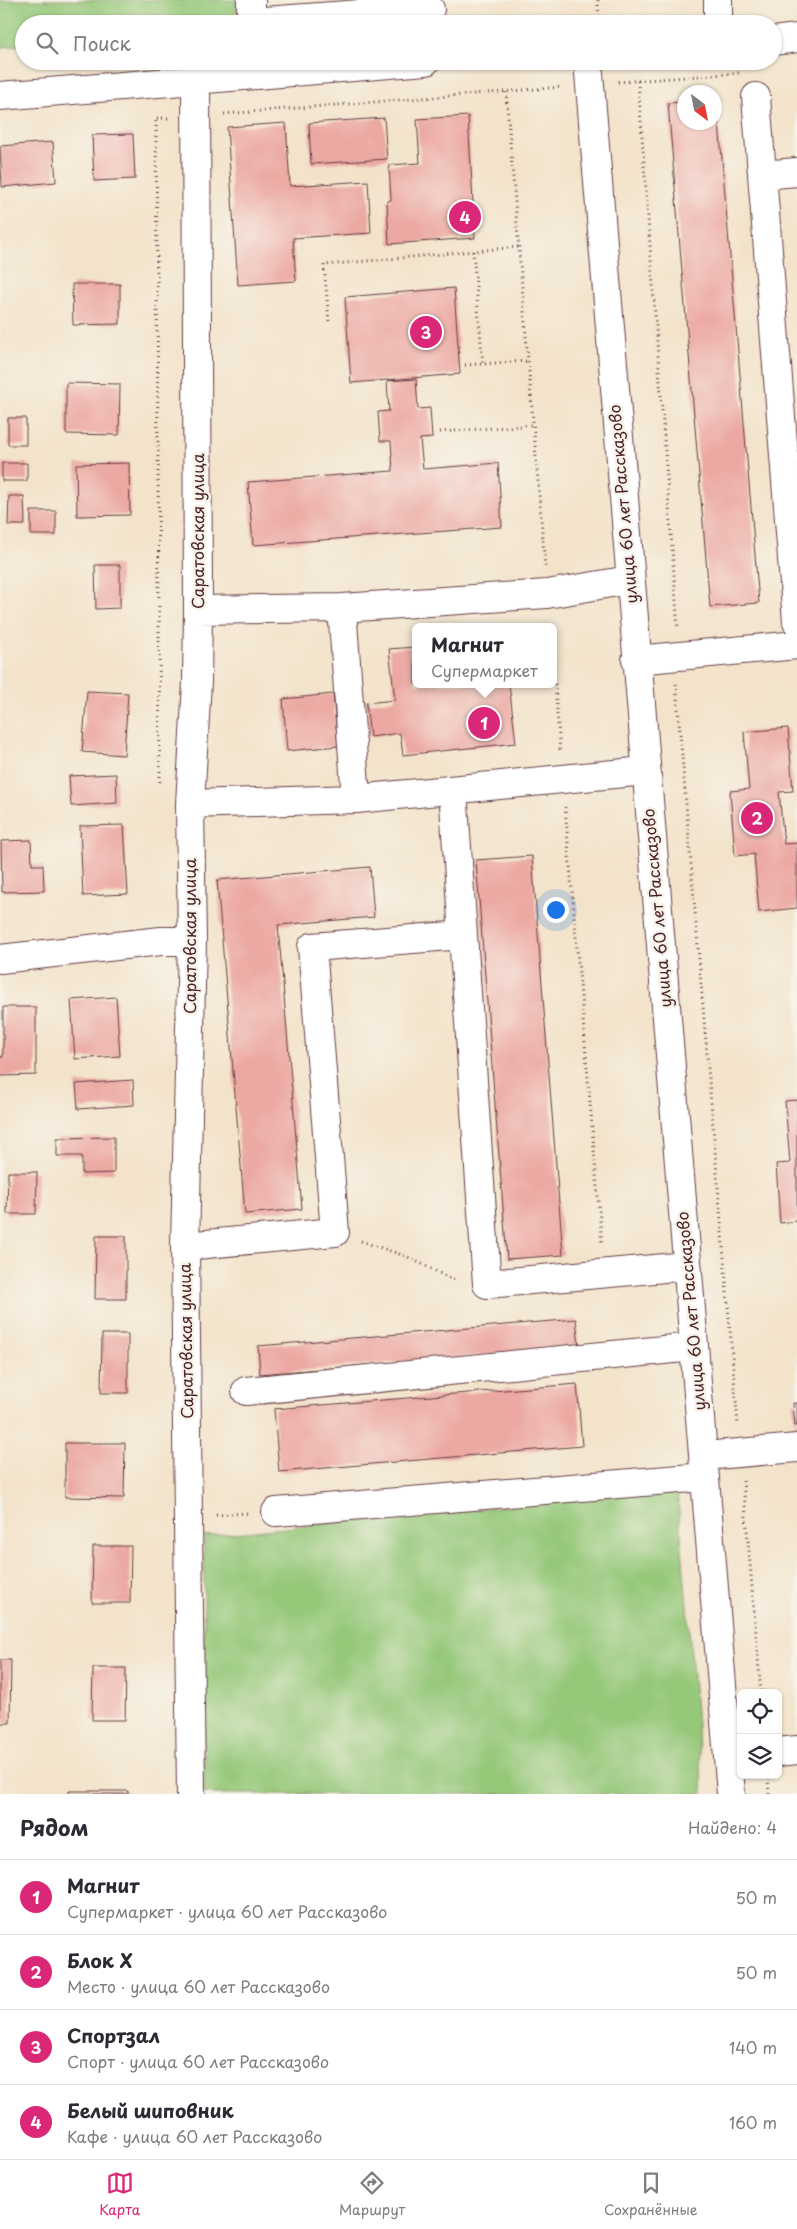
<!DOCTYPE html>
<html lang="ru">
<head>
<meta charset="utf-8">
<style>
	:root { --surface:#fff; --page:#f2f2f3; --text:#2b2b33; --muted:#7c7c81; --line:#e1e1e2; --accent:#db2777 }
	body { margin:0; font-family:"Playpen Sans",sans-serif; background:var(--page); color:var(--text) }
	.controls { position:absolute; right:15px; bottom:15px; display:grid; overflow:hidden; border-radius:8px; box-shadow:0 1px 4px #0004 }
	.controls button { width:45px; height:45px; display:grid; place-items:center; padding:0; border:0; border-bottom:1px solid var(--line); background:var(--surface); color:var(--text); font:25px sans-serif }
	.compass { position:absolute; left:677px; top:85px; width:45px; height:45px; border-radius:50%; background:var(--surface); box-shadow:0 1px 4px #0004; rotate:148deg }
	.you { position:absolute; left:555px; top:909px; width:18px; height:18px; margin:-12px; border:4px solid #fff; border-radius:50%; background:#1a73e8; box-shadow:0 0 0 8px #1a73e833 }
	.badge { display:grid; place-items:center; width:32px; height:32px; border-radius:50%; background:var(--accent); color:#fff; font-size:16px; font-weight:700 }
	.pin { position:absolute; translate:-50% -50%; border:2px solid #fff; box-shadow:0 1px 5px #0006 }
	.popup { position:absolute; left:412px; top:623px; width:145px; height:65px; box-sizing:border-box; display:grid; place-content:center; border-radius:8px; background:var(--surface); filter:drop-shadow(0 1px 4px #0005); font-size:16px; white-space:nowrap; color:var(--muted) }
	.popup b { font-size:19px; color:var(--text) }
	.popup::after { content:''; position:absolute; left:50%; top:100%; margin-left:-10px; border:10px solid transparent; border-top-color:var(--surface) }
	.list { margin:0; padding:0; list-style:none }
	h2 { display:flex; justify-content:space-between; align-items:center; height:65px; margin:0; padding:0 20px; font-size:21px }
	h2 small { font-size:16px; font-weight:400; color:var(--muted) }
	.list li { display:grid; grid-template-columns:32px 1fr auto; gap:15px; align-items:center; box-sizing:border-box; height:75px; padding:0 20px; border-top:1px solid var(--line) }
	.list b { display:block; font-size:19px; white-space:nowrap }
	.list p { margin:0; font-size:16px; white-space:nowrap; color:var(--muted) }
	.list em { font-size:16px; font-style:normal; color:var(--muted) }
	.icon { flex:none; width:28px; height:28px; fill:none; stroke:currentColor; stroke-width:2; stroke-linecap:round; stroke-linejoin:round }
	.map { position:relative; flex:none; width:797px; height:1794px; overflow:hidden }
	.search { position:absolute; background:var(--surface); box-shadow:0 1px 4px #0004; left:15px; right:15px; top:15px; height:55px; display:flex; align-items:center; gap:12px; box-sizing:border-box; padding:0 18px; border-radius:28px; color:var(--muted); font-size:19px }
	.sheet { height:365px; background:var(--surface) }
	nav { display:flex; justify-content:space-around; align-items:center; box-sizing:border-box; height:70px; border-top:1px solid var(--line); background:var(--surface); font-size:14px; color:var(--muted) }
	nav a { display:grid; justify-items:center; gap:2px }
	nav .on { color:var(--accent) }
	.map>svg:first-child { display:block }
</style>
</head>
<body>
<div class="map">
<svg width="797" height="1794" viewBox="0 0 797 1794">
	<rect width="100%" height="100%" fill="#f7f3e8"/>
	<filter id="ink" filterUnits="userSpaceOnUse"><feTurbulence type="fractalNoise" baseFrequency=".02" numOctaves="2"/><feDisplacementMap in="SourceGraphic" scale="10" xChannelSelector="R" yChannelSelector="G"/><feConvolveMatrix kernelMatrix="1 2 1 2 8 2 1 2 1" color-interpolation-filters="sRGB"/></filter>
	<filter id="wash" filterUnits="userSpaceOnUse"><feTurbulence type="fractalNoise" baseFrequency=".0096" numOctaves="4" result="noise"/><feDisplacementMap in="SourceGraphic" scale="20" xChannelSelector="R" yChannelSelector="G"/><feGaussianBlur stdDeviation="1.12" result="paint"/><feColorMatrix in="noise" values="0 0 0 0 0 0 0 0 0 0 0 0 0 0 0 0 0 1.4 0 .05"/><feComposite in="paint" operator="in"/></filter>
	<g filter="url(#wash)">
		<rect width="100%" height="100%" fill="#f3e3cb"/>
		<path fill="#95c879" stroke="#707452" d="M 0,0 L 236,0 L 237,24 L 24,24 L 24,45 L 0,47 Z
			M 677,1489 L 703,1794 L 204,1794 L 204,1536 Z"/>
		<g id="blocks">
			<path fill="#eca8a3" d="M 714,99 L 717,99 L 759,603 L 710,607 L 668,103 L 684,102 L 684,122 L 714,122 Z
				M 468,116 L 475,238 L 389,244 L 387,201 L 391,200 L 389,165 L 420,163 L 417,119 Z
				M 384,118 L 387,159 L 311,164 L 309,123 Z
				M 286,123 L 290,186 L 368,181 L 371,233 L 293,238 L 296,281 L 238,285 L 227,127 Z
				M 133,134 L 135,179 L 94,181 L 92,135 Z
				M 53,142 L 56,182 L 2,187 L 0,146 Z
				M 72,284 L 120,284 L 120,324 L 73,325 Z
				M 454,288 L 460,374 L 351,383 L 345,297 Z
				M 416,379 L 418,409 L 430,408 L 432,438 L 420,439 L 423,469 L 498,463 L 502,527 L 253,545 L 248,482 L 393,471 L 391,441 L 380,441 L 378,412 L 389,411 L 387,381 Z
				M 66,383 L 120,384 L 119,435 L 66,434 Z
				M 8,418 L 26,418 L 26,445 L 8,445 Z
				M 2,463 L 27,463 L 27,481 L 2,481 Z
				M 129,463 L 130,515 L 77,516 L 76,464 Z
				M 9,496 L 24,496 L 25,525 L 8,525 Z
				M 31,511 L 56,511 L 56,535 L 31,535 Z
				M 95,565 L 120,565 L 120,608 L 96,609 Z
				M 415,647 L 415,684 L 509,684 L 516,743 L 403,755 L 400,733 L 370,737 L 366,703 L 395,700 L 389,649 Z
				M 87,691 L 128,693 L 124,755 L 82,752 Z
				M 333,694 L 338,746 L 287,751 L 283,699 Z
				M 788,728 L 793,791 L 779,792 L 784,844 L 797,843 L 797,908 L 759,912 L 754,854 L 735,856 L 730,791 L 749,789 L 744,732 Z
				M 116,774 L 117,803 L 71,806 L 69,776 Z
				M 124,825 L 128,894 L 83,896 L 80,826 Z
				M 31,840 L 32,865 L 43,865 L 44,891 L 2,892 L 1,841 Z
				M 532,856 L 563,1255 L 507,1259 L 476,860 Z
				M 370,867 L 374,917 L 278,925 L 302,1209 L 245,1214 L 217,880 Z
				M 116,997 L 120,1056 L 75,1059 L 71,1000 Z
				M 3,1007 L 36,1007 L 36,1075 L 0,1076 L 0,1057 L 3,1057 Z
				M 133,1080 L 134,1105 L 78,1109 L 76,1084 Z
				M 797,1100 L 797,1221 L 780,1223 L 776,1164 L 790,1163 L 785,1101 Z
				M 114,1137 L 114,1173 L 82,1174 L 82,1156 L 57,1156 L 57,1138 Z
				M 8,1172 L 37,1172 L 36,1214 L 7,1214 Z
				M 96,1236 L 126,1236 L 126,1299 L 95,1299 Z
				M 576,1319 L 579,1347 L 260,1374 L 258,1346 Z
				M 102,1334 L 128,1334 L 128,1393 L 101,1393 Z
				M 577,1384 L 582,1446 L 279,1472 L 274,1409 Z
				M 793,1403 L 797,1403 L 797,1426 L 795,1426 Z
				M 65,1443 L 125,1443 L 124,1498 L 65,1497 Z
				M 93,1546 L 131,1546 L 130,1603 L 92,1603 Z
				M 0,1660 L 11,1660 L 10,1723 L 0,1723 Z
				M 93,1668 L 126,1668 L 125,1720 L 92,1720 Z
				M 69,1791 L 128,1791 L 128,1794 L 69,1794 Z"/>
		</g>
	</g>
	<g filter="url(#ink)">
		<use href="#blocks" fill-opacity="0" stroke="#633c43" stroke-width="1"/>
		<g fill="none" stroke-linecap="round" stroke-linejoin="round">
			<defs>
				<path id="minor" d="M 251,0 L 251,22 L 430,9
					M 718,0 L 718,24
					M 773,41 L 797,38
					M 588,61 L 731,1794
					M 0,96 L 426,61
					M 756,97 L 797,622
					M 762,175 L 797,172
					M 342,608 L 356,799
					M 198,610 L 342,608 L 547,594 L 629,580
					M 636,660 L 797,645
					M 190,804 L 356,799 L 645,771
					M 463,935 L 487,1284 L 687,1266
					M 0,959 L 161,941 L 192,941
					M 185,1246 L 335,1232 L 312,947 L 463,935 L 453,790
					M 246,1391 L 694,1347
					M 704,1456 L 797,1448
					M 276,1512 L 705,1477
					M 778,1752 L 797,1750
					M 191,1794 L 185,1246 L 192,941 L 190,804 L 197,682 L 198,610 L 196,78"/>
			</defs>
			<use href="#minor" stroke="#633c43" stroke-width="30"/>
			<path stroke="#633c43" stroke-width="3" stroke-dasharray="1 4" stroke-linecap="butt" d="M 598,0 L 599,24
				M 669,24 L 691,23
				M 638,81 L 678,629
				M 618,82 L 739,73
				M 506,92 L 545,567
				M 224,114 L 562,87
				M 473,251 L 483,365
				M 329,321 L 324,265 L 518,247
				M 465,365 L 528,361
				M 440,432 L 533,425
				M 553,659 L 560,751
				M 676,684 L 738,1425
				M 160,782 L 156,118 L 168,118
				M 565,807 L 602,1244
				M 361,1241 L 408,1257 L 451,1279 L 457,1280
				M 743,1481 L 761,1693
				M 216,1515 L 250,1513
				M 768,1778 L 769,1794"/>
			<use href="#minor" stroke="#fff" stroke-width="28"/>
		</g>
	</g>
	<g text-anchor="middle" stroke-width="5" stroke-linejoin="round" paint-order="stroke">
		<g font-size="16" fill="#4a1f2b" stroke="#f7f3e8">
			<text transform="translate(623 504) rotate(-95)" y="6">улица 60 лет Рассказово</text>
			<text transform="translate(198 531) rotate(-90)" y="6">Саратовская улица</text>
			<text transform="translate(657 908) rotate(-95)" y="6">улица 60 лет Рассказово</text>
			<text transform="translate(190 936) rotate(-90)" y="6">Саратовская улица</text>
			<text transform="translate(691 1311) rotate(-95)" y="6">улица 60 лет Рассказово</text>
			<text transform="translate(186 1341) rotate(-91)" y="6">Саратовская улица</text>
		</g>
	</g>
</svg>
<div class="controls">
<button><svg class="icon" aria-label="locate" viewBox="0 0 24 24"><circle cx="12" cy="12" r="6"/><path d="M12 2v4M12 18v4M2 12h4M18 12h4"/></svg></button>
<button><svg class="icon" aria-label="layers" viewBox="0 0 24 24"><path d="M12 4l9 5-9 5-9-5zM3 14l9 5 9-5"/></svg></button>
</div>
<svg class="compass" viewBox="-18 -18 36 36"><path d="M0-13l5 13h-10z" fill="#e53935"/><path d="M0 13l5-13h-10z" fill="#7c7c81"/></svg>
<div class="you"></div>
<div class="pin badge" style="left:484px;top:723px">1</div>
<div class="popup"><b>Магнит</b>Супермаркет</div>
<div class="pin badge" style="left:757px;top:818px">2</div>
<div class="pin badge" style="left:426px;top:332px">3</div>
<div class="pin badge" style="left:465px;top:217px">4</div>
<div class="search"><svg class="icon" aria-label="search" viewBox="0 0 24 24"><circle cx="10" cy="10" r="6"/><path d="M15 15l6 6"/></svg>Поиск</div>
</div>
<section class="sheet">
<h2>Рядом<small>Найдено: 4</small></h2>
<ul class="list">
<li><span class="badge">1</span><div><b>Магнит</b><p>Супермаркет · улица 60 лет Рассказово</p></div><em>50 m</em></li>
<li><span class="badge">2</span><div><b>Блок Х</b><p>Место · улица 60 лет Рассказово</p></div><em>50 m</em></li>
<li><span class="badge">3</span><div><b>Спортзал</b><p>Спорт · улица 60 лет Рассказово</p></div><em>140 m</em></li>
<li><span class="badge">4</span><div><b>Белый шиповник</b><p>Кафе · улица 60 лет Рассказово</p></div><em>160 m</em></li>
</ul>
</section>
<nav>
<a class="on"><svg class="icon" aria-label="map" viewBox="0 0 24 24"><path d="M3 6l6-2 6 2 6-2v14l-6 2-6-2-6 2zM9 4v14M15 6v14"/></svg>Карта</a>
<a><svg class="icon" aria-label="directions" viewBox="0 0 24 24"><path d="M12 3l9 9-9 9-9-9zM9 14v-3h6M13 9l2 2-2 2"/></svg>Маршрут</a>
<a><svg class="icon" aria-label="saved" viewBox="0 0 24 24"><path d="M7 4h10v16l-5-4-5 4z"/></svg>Сохранённые</a>
</nav>
</body>
</html>
